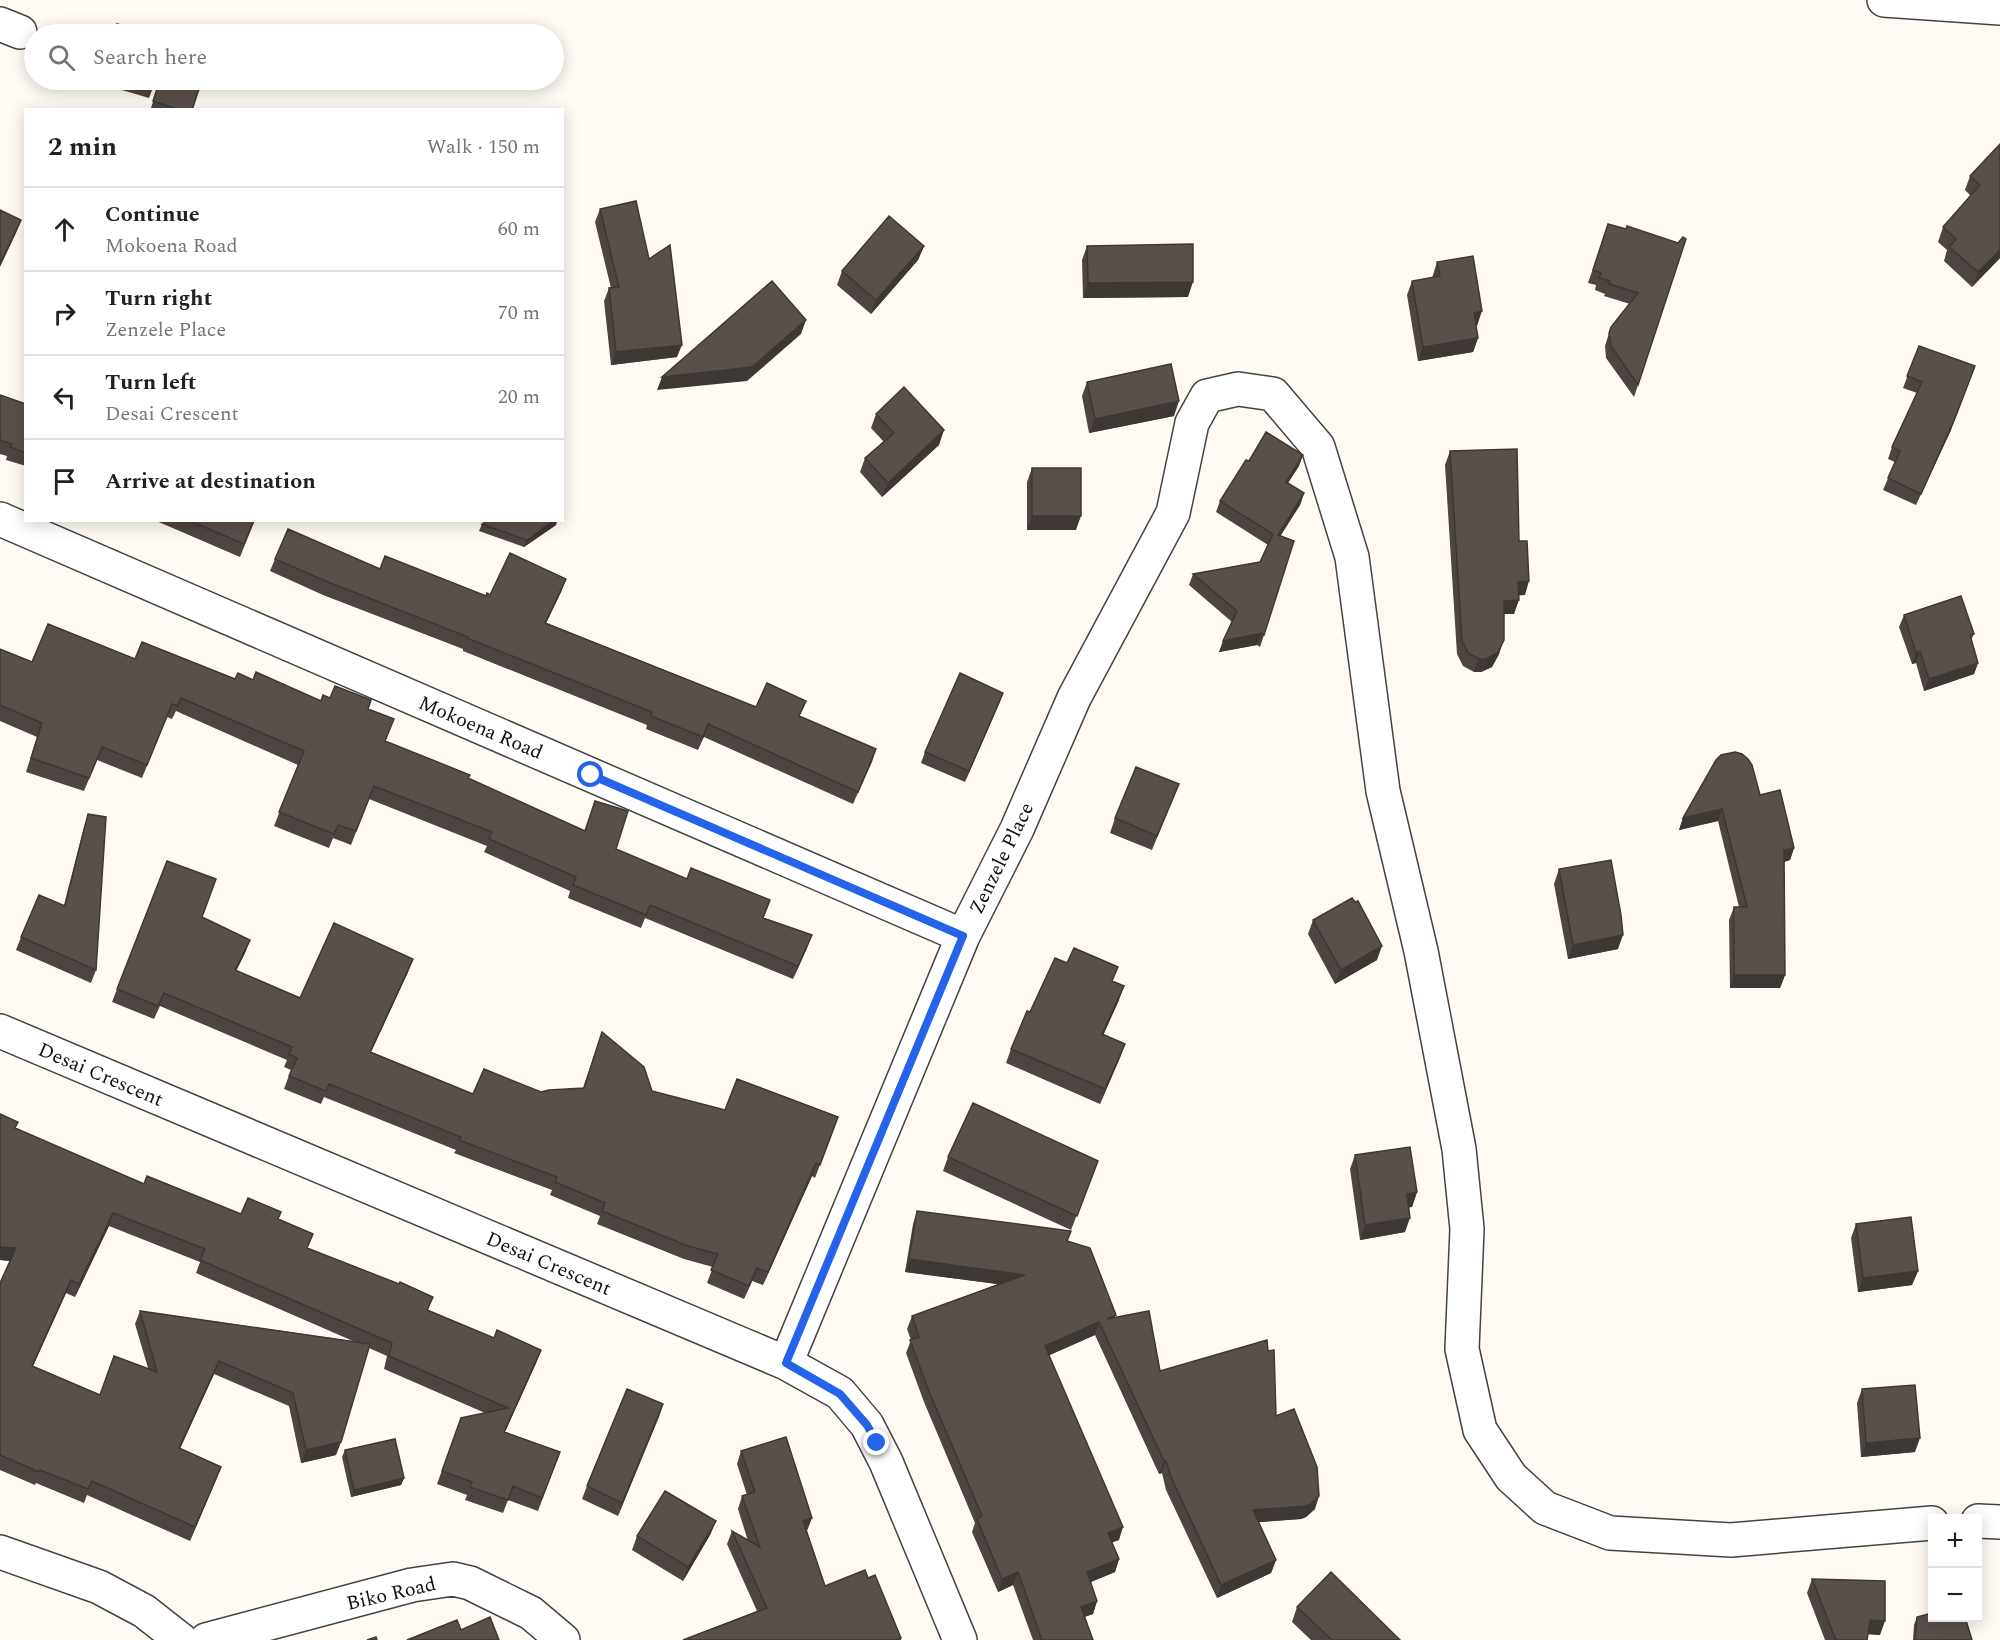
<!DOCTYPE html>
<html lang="en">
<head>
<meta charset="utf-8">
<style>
	:root { --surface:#fff; --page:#f6f6f6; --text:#202124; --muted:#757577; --line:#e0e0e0 }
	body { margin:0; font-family:Spectral,serif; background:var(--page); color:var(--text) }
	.controls { position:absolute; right:18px; bottom:18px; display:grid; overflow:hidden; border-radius:0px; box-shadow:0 3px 15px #0003 }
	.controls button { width:54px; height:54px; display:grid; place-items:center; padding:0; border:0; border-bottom:2px solid var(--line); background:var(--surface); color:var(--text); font:30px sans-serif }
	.stop { position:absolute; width:18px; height:18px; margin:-14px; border:4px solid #2563eb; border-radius:50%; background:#fff }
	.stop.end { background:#2563eb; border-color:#fff; box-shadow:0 2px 6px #0008 }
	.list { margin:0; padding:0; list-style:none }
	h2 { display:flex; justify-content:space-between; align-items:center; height:78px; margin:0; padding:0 24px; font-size:26px }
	h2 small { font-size:20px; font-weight:400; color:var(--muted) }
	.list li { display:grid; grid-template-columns:39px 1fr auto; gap:18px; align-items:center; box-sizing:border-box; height:84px; padding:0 24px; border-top:2px solid var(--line) }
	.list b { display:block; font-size:22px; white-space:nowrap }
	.list p { margin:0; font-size:20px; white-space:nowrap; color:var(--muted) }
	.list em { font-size:20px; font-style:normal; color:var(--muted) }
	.icon { flex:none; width:33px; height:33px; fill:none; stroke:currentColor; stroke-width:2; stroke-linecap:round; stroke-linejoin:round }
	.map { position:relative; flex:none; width:2000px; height:1640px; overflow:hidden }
	.search { position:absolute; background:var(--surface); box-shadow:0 3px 15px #0003; left:24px; top:24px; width:540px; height:66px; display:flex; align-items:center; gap:15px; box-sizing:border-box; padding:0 21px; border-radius:33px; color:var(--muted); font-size:22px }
	.panel { position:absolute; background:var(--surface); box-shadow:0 3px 15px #0003; left:24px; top:108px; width:540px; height:414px; border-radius:0px }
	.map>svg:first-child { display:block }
</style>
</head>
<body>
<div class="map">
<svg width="2000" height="1640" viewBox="0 0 2000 1640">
	<rect width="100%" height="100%" fill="#fffbf4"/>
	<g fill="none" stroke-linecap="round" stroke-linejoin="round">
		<defs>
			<path id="minor" d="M 0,24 L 20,32
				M 0,519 L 963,936
				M 0,1031 L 786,1363 L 840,1393 L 867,1425 L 886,1462 L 960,1640
				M 786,1363 L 963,936 L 1017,829 L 1074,698 L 1173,513 L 1192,423 L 1207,396 L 1238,389 L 1273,394 L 1318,447 L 1352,557 L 1383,791 L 1421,951 L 1459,1149 L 1467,1229 L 1462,1349 L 1480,1430 L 1511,1477 L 1545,1508 L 1610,1533 L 1731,1540 L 1932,1523
				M 1978,1521 L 2000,1522
				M 0,1552 L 99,1587 L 144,1611 L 181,1640
				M 206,1640 L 412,1585 L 453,1579 L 470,1583 L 531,1613 L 563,1640"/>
			<path id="tertiary" d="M 1884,0 L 2000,8"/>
		</defs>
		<use href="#minor" stroke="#434343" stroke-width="36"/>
		<use href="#tertiary" stroke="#434343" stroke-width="36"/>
		<use href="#minor" stroke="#fff" stroke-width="33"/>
		<use href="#tertiary" stroke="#fff" stroke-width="33"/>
	</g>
	<path fill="#4d4541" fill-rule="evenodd" d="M 100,80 L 156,80 L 149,98 L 98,83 Z
		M 160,80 L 192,110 L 155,110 L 151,108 Z
		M 2000,144 L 2000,258 L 1972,287 L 1944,261 L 1947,250 L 1938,242 L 1943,227 L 1971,196 L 1965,190 L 1970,176 Z
		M 600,209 L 649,259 L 677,357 L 611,365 L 604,301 L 609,288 L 611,288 L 595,222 Z
		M 1604,236 L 1678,243 L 1638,385 L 1634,397 L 1606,358 L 1605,346 L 1611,327 L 1630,304 L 1604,296 L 1605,294 L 1595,290 L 1596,285 L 1588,283 Z
		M 924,246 L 918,260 L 871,314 L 837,285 L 842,271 Z
		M 1087,246 L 1188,297 L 1083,298 L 1082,260 Z
		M 1437,262 L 1477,326 L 1476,326 L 1478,338 L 1473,352 L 1418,361 L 1407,295 L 1412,281 L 1432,278 Z
		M 1919,346 L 1951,430 L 1916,505 L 1883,490 L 1895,462 L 1888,459 L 1892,447 L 1917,393 L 1903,388 Z
		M 1087,382 L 1174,416 L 1089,433 L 1082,396 Z
		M 0,395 L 26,404 L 26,466 L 6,460 L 7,456 L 0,454 Z
		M 876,414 L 939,445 L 882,497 L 860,472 L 865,458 L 884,442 L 871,428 Z
		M 1450,451 L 1519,541 L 1525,595 L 1518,595 L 1514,614 L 1504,614 L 1499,654 L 1492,667 L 1481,672 L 1474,672 L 1463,666 L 1457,654 L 1445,465 Z
		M 1249,461 L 1299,466 L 1288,483 L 1304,493 L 1300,505 L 1280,536 L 1264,635 L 1260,647 L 1257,645 L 1219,652 L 1232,622 L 1189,585 L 1193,574 L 1260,562 L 1268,545 L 1216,512 L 1220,501 Z
		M 1032,468 L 1076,530 L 1027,530 L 1027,482 Z
		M 154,520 L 255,520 L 240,557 Z
		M 489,520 L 557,520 L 556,525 L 524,547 L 479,531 L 482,524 Z
		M 275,559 L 380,569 L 486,596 L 566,579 L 561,592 L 546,623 L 756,707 L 800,717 L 876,749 L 853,804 L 704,737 L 698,750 L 646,729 L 647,725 L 463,651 L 463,649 L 323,595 L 270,571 Z
		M 1904,615 L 1974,634 L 1971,640 L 1978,663 L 1974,674 L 1924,691 L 1916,663 L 1912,664 L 1899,627 Z
		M 0,649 L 32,662 L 135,659 L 235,679 L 253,680 L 321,701 L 330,698 L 368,709 L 385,741 L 585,831 L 595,801 L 616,849 L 763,918 L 807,948 L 793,979 L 645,918 L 641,928 L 568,898 L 570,891 L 484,852 L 487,846 L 369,799 L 351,845 L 333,838 L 329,848 L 274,826 L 298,765 L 176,711 L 172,719 L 167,717 L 142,778 L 97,760 L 84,791 L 26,772 L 37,737 L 0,721 Z
		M 1003,693 L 965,782 L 921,763 L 925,752 Z
		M 1179,784 L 1152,850 L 1110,833 L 1115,818 Z
		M 1760,795 L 1794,848 L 1790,860 L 1784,862 L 1785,975 L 1780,988 L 1730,988 L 1729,920 L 1734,907 L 1739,907 L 1718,821 L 1679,830 L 1683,818 Z
		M 88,814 L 96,970 L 91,983 L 16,950 L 21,937 L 64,905 L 84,827 Z
		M 1559,869 L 1618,949 L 1568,959 L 1554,884 Z
		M 202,917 L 250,940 L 245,953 L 236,971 L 300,998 L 413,959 L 408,972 L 371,1052 L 473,1094 L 541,1092 L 583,1088 L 602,1032 L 652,1091 L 725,1110 L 838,1117 L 815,1178 L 812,1176 L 763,1285 L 752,1281 L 744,1299 L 707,1283 L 713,1267 L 684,1259 L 597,1224 L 600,1216 L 550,1195 L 552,1190 L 454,1153 L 456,1150 L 324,1097 L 321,1104 L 284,1089 L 291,1070 L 284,1067 L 287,1060 L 160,1006 L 154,1019 L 112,1002 L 117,989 Z
		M 1313,920 L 1377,960 L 1335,984 L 1308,934 Z
		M 1067,963 L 1113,981 L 1119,1000 L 1103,1035 L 1125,1044 L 1100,1104 L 1006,1063 L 1011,1049 L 1030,1012 Z
		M 0,1114 L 18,1122 L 15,1128 L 144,1184 L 241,1214 L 278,1219 L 308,1249 L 433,1297 L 428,1310 L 494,1338 L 541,1350 L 536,1363 L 505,1432 L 560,1452 L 538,1511 L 508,1500 L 503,1513 L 465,1500 L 467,1495 L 437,1484 L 461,1418 L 485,1413 L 384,1369 L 387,1356 L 369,1348 L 336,1455 L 301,1463 L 289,1406 L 214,1374 L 180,1449 L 221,1467 L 190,1541 L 87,1495 L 84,1503 L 36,1483 L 35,1485 L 0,1470 L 0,1283 L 10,1261 L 0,1260 ZM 109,1226 L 200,1262 L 196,1273 L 353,1341 L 140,1311 L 135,1324 L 148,1368 L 100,1395 L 33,1366 L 66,1293 L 75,1297 Z
		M 1355,1155 L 1417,1192 L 1412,1207 L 1409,1207 L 1405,1232 L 1360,1240 L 1350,1169 Z
		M 948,1157 L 1098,1161 L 1071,1230 L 943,1171 Z
		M 917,1211 L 1067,1241 L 1115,1317 L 1160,1371 L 1268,1351 L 1276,1416 L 1315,1509 L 1306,1517 L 1301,1519 L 1258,1522 L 1276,1560 L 1271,1573 L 1217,1598 L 1166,1490 L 1162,1473 L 1159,1474 L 1095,1335 L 1049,1355 L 1119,1540 L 1112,1542 L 1119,1559 L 1115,1572 L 1091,1582 L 1097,1601 L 1093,1614 L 1084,1617 L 1093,1640 L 1033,1640 L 1013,1585 L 998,1592 L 972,1532 L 975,1523 L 924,1402 L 906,1353 L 911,1340 L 907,1329 L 912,1316 L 998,1284 L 905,1272 L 913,1224 Z
		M 1856,1224 L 1918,1271 L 1912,1285 L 1858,1292 L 1851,1238 Z
		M 1862,1389 L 1915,1452 L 1861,1457 L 1857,1403 Z
		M 663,1404 L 618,1516 L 582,1499 L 587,1486 Z
		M 345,1450 L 404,1478 L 401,1485 L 351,1497 L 342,1457 Z
		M 741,1451 L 807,1531 L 825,1586 L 868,1578 L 901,1638 L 901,1640 L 683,1640 L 757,1611 L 727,1544 L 732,1531 L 748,1541 L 738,1509 L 742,1496 L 747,1495 L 737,1464 Z
		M 716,1521 L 710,1535 L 683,1581 L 632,1550 L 637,1536 Z
		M 1812,1579 L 1880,1635 L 1868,1634 L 1867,1640 L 1825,1640 L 1807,1593 Z
		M 1297,1607 L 1400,1640 L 1311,1640 L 1292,1622 Z
		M 1917,1617 L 1972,1640 L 1913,1640 L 1914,1625 Z"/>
	<path fill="#3e3835" d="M 21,220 L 16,233 L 0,267 L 0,264 Z
		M 924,246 L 918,260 L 871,314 L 876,300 Z
		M 2000,250 L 2000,258 L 1972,287 L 1978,272 Z
		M 1193,282 L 1188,297 L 1083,298 L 1088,283 Z
		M 1482,311 L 1477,326 L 1469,327 L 1474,313 Z
		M 806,320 L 801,334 L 747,381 L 657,390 L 662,377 Z
		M 1478,338 L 1473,352 L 1418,361 L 1423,347 Z
		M 682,345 L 677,357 L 611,365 L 616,352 Z
		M 1975,366 L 1951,430 L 1916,505 L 1921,494 Z
		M 1179,401 L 1174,416 L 1089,433 L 1095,419 Z
		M 944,430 L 939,445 L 882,497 L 888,483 Z
		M 1303,455 L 1299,466 L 1281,493 L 1286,482 Z
		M 1304,493 L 1300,505 L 1274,546 L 1278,535 Z
		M 1032,516 L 1081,516 L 1076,530 L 1027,530 Z
		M 554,520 L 557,520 L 556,525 L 524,547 L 527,540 Z
		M 566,579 L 561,592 L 540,636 L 545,623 Z
		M 1529,581 L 1525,595 L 1513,596 L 1518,582 Z
		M 1519,600 L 1514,614 L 1499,614 L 1504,601 Z
		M 1262,633 L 1257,645 L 1219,652 L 1223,641 Z
		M 1504,640 L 1499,654 L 1492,667 L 1481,672 L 1474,672 L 1479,659 Z
		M 1920,651 L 1916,663 L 1912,664 L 1916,653 Z
		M 1978,663 L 1974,674 L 1924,691 L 1929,679 Z
		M 1003,693 L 999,704 L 965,782 L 969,771 Z
		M 876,749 L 872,762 L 853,804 L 858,792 Z
		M 1722,809 L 1718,821 L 1679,830 L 1683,818 Z
		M 1794,848 L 1790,860 L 1780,863 L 1784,850 Z
		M 812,935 L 807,948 L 793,979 L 798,966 Z
		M 1623,935 L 1618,949 L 1568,959 L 1573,945 Z
		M 250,940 L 245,953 L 230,983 L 235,970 Z
		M 1382,946 L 1377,960 L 1335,984 L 1341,970 Z
		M 413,959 L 408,972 L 365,1065 L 370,1052 Z
		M 1734,975 L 1785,975 L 1780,988 L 1730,988 Z
		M 1124,986 L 1119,1000 L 1097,1049 L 1102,1034 Z
		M 1125,1044 L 1120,1058 L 1100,1104 L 1105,1089 Z
		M 816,1163 L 812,1176 L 763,1285 L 768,1272 Z
		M 1417,1192 L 1412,1207 L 1402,1209 L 1407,1194 Z
		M 113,1213 L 109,1226 L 75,1297 L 79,1284 Z
		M 1410,1218 L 1405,1232 L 1360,1240 L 1365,1225 Z
		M 0,1247 L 16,1248 L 11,1261 L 0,1260 Z
		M 909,1259 L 1025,1275 L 1020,1287 L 905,1272 Z
		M 757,1268 L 752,1281 L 744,1299 L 749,1286 Z
		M 1918,1271 L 1912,1285 L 1858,1292 L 1863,1278 Z
		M 71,1280 L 66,1293 L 27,1379 L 32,1366 Z
		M 1099,1322 L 1095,1335 L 1041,1359 L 1045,1346 Z
		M 541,1350 L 536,1363 L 499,1445 L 504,1432 Z
		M 219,1361 L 214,1374 L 174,1461 L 179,1448 Z
		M 663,1404 L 659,1417 L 618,1516 L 622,1503 Z
		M 1920,1438 L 1915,1452 L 1861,1457 L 1866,1443 Z
		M 341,1442 L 336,1455 L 301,1463 L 306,1450 Z
		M 1164,1461 L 1166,1461 L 1162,1473 L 1159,1474 Z
		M 221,1467 L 216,1480 L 190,1541 L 195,1527 Z
		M 404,1478 L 401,1485 L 351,1497 L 354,1490 Z
		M 1319,1496 L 1315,1509 L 1306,1517 L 1301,1519 L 1248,1523 L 1253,1510 Z
		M 812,1518 L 807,1531 L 803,1521 Z
		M 716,1521 L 710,1535 L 683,1581 L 688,1567 Z
		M 1123,1527 L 1119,1540 L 1103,1546 L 1108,1533 Z
		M 1119,1559 L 1115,1572 L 1083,1585 L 1087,1572 Z
		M 1276,1560 L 1271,1573 L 1217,1598 L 1221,1585 Z
		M 1018,1572 L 1013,1585 L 998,1592 L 1002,1579 Z
		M 1097,1601 L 1093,1614 L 1076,1620 L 1081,1607 Z
		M 1870,1620 L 1885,1621 L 1880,1635 L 1865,1634 Z"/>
	<path fill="#59504c" stroke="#3e3835" stroke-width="1.5" d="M 117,24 L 157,34 L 114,34 Z
		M 141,80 L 156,80 L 154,83 Z
		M 160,80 L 202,80 L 192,110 L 180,110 L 153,101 Z
		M 2000,144 L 2000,250 L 1978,272 L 1949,247 L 1956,239 L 1943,227 L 1980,185 L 1970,176 Z
		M 636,201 L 649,259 L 670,245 L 682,345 L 616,352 L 609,288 L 619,287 L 600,209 Z
		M 0,210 L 21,220 L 0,264 Z
		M 889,216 L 924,246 L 876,300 L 842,271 Z
		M 1608,224 L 1626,229 L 1627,226 L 1678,243 L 1683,237 L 1686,239 L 1638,385 L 1611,346 L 1609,333 L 1611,327 L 1638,293 L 1609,284 L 1610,281 L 1599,278 L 1601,273 L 1593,270 Z
		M 1193,244 L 1193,282 L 1088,283 L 1087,246 Z
		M 1473,256 L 1482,311 L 1474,313 L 1478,338 L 1423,347 L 1412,281 L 1440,276 L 1437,262 Z
		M 772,281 L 806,320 L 752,367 L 662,377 Z
		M 1919,346 L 1975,366 L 1955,418 L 1921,494 L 1888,478 L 1900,451 L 1892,447 L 1922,382 L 1907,376 Z
		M 1171,364 L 1179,401 L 1095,419 L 1087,382 Z
		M 904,387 L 944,430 L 888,483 L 865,458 L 894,433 L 876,414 Z
		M 0,395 L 26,404 L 26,453 L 10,447 L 12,444 L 0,440 Z
		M 1266,432 L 1303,455 L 1286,482 L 1304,493 L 1278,535 L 1294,541 L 1264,635 L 1262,633 L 1223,641 L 1237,611 L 1193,574 L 1260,562 L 1273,534 L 1220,501 L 1246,460 L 1249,461 Z
		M 1517,449 L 1519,541 L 1527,541 L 1529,581 L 1518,582 L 1519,600 L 1504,601 L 1504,640 L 1497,653 L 1486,659 L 1479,659 L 1468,653 L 1462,641 L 1450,451 Z
		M 1032,468 L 1081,468 L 1081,516 L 1032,516 Z
		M 188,520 L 254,520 L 244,544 Z
		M 489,520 L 554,520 L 527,540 L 482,524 Z
		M 288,529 L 380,569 L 385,556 L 486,596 L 487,593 L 490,595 L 510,553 L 566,579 L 545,623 L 756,707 L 767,683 L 806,701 L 799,716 L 876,749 L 858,792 L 708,724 L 703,737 L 651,716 L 652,712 L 467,638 L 468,637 L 328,582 L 275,559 Z
		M 1961,596 L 1974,634 L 1970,635 L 1978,663 L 1929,679 L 1920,651 L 1916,653 L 1904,615 Z
		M 48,624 L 135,659 L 142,642 L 235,679 L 238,673 L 253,680 L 256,672 L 321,701 L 323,695 L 330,698 L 335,686 L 371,700 L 368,709 L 394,719 L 385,741 L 470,775 L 468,778 L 585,831 L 595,801 L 628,811 L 616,849 L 687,879 L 691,868 L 770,900 L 763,918 L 812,935 L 798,966 L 650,905 L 646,915 L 573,885 L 576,877 L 489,839 L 492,832 L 374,786 L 356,831 L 338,825 L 334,834 L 279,812 L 304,751 L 181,698 L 177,706 L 172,704 L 147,765 L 102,747 L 89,778 L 31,758 L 42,723 L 0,705 L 0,649 L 32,662 Z
		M 960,673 L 1003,693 L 969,771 L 925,752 Z
		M 1735,752 L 1742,754 L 1748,759 L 1752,765 L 1760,795 L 1780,790 L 1794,848 L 1784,850 L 1785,975 L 1734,975 L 1734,907 L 1747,907 L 1722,809 L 1683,818 L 1716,760 L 1721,755 Z
		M 1136,767 L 1179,784 L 1157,836 L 1115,818 Z
		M 88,814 L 106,817 L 96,970 L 21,937 L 39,895 L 65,906 Z
		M 1611,860 L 1621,915 L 1623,935 L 1573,945 L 1559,869 Z
		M 167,861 L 216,879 L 202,917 L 250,940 L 235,970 L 300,998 L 334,923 L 413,959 L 370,1052 L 473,1094 L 484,1069 L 541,1092 L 549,1090 L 584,1088 L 602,1032 L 644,1067 L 652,1091 L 725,1110 L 737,1079 L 838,1117 L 820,1165 L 816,1163 L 768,1272 L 757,1268 L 749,1286 L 711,1270 L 718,1254 L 688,1246 L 602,1211 L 605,1203 L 555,1182 L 557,1177 L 459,1140 L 461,1137 L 329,1084 L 326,1091 L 289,1076 L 297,1058 L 289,1054 L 292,1047 L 164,993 L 158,1006 L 117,989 Z
		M 1352,898 L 1355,902 L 1358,901 L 1382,946 L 1341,970 L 1313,920 Z
		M 1074,948 L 1118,967 L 1112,981 L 1124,986 L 1102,1034 L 1125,1044 L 1105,1089 L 1011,1049 L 1027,1011 L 1030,1012 L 1055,958 L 1067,963 Z
		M 973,1103 L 1098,1161 L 1077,1216 L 948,1157 Z
		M 0,1114 L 18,1122 L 15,1128 L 144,1184 L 147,1176 L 241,1214 L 248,1198 L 281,1212 L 278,1219 L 313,1234 L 307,1248 L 399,1284 L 400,1282 L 433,1297 L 427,1310 L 494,1338 L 497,1330 L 541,1350 L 504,1432 L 560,1452 L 542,1498 L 513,1486 L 508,1500 L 470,1487 L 472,1482 L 442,1471 L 461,1418 L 508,1408 L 389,1356 L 392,1343 L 200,1260 L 205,1249 L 113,1213 L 79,1284 L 71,1280 L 32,1366 L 100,1395 L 114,1356 L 157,1372 L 140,1311 L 370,1344 L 341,1442 L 306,1450 L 293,1393 L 219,1361 L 179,1448 L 221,1467 L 195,1527 L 92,1481 L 88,1489 L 40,1470 L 39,1472 L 0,1455 L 0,1283 L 16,1248 L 0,1247 Z
		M 1410,1147 L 1417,1192 L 1407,1194 L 1410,1218 L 1365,1225 L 1355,1155 Z
		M 917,1211 L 1071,1231 L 1067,1241 L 1090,1248 L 1116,1315 L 1107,1319 L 1149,1311 L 1160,1371 L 1267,1340 L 1268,1351 L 1274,1350 L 1276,1416 L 1294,1409 L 1317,1467 L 1319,1496 L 1311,1504 L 1305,1506 L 1253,1510 L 1276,1560 L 1221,1585 L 1171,1477 L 1166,1461 L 1164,1461 L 1099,1322 L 1045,1346 L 1123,1527 L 1108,1533 L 1119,1559 L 1087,1572 L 1097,1601 L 1081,1607 L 1093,1640 L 1042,1640 L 1018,1572 L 1002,1579 L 977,1519 L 982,1516 L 928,1389 L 910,1340 L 919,1337 L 912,1316 L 1025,1275 L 909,1259 Z
		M 1911,1217 L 1918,1271 L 1863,1278 L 1856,1224 Z
		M 1915,1385 L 1920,1438 L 1866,1443 L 1862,1389 Z
		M 627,1389 L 663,1404 L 622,1503 L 587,1486 Z
		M 786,1437 L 812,1518 L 803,1521 L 825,1586 L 865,1570 L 868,1578 L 875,1575 L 901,1638 L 896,1640 L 683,1640 L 767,1608 L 732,1531 L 760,1547 L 742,1496 L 755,1492 L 741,1451 Z
		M 395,1439 L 404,1478 L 354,1490 L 345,1450 Z
		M 665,1491 L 716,1521 L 688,1567 L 637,1536 Z
		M 1331,1572 L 1400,1640 L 1332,1640 L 1297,1607 Z
		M 1812,1579 L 1885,1581 L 1885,1621 L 1870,1620 L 1867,1640 L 1836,1640 Z
		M 1932,1613 L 1932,1617 L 1965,1617 L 1972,1640 L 1915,1640 L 1917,1617 Z
		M 490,1617 L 499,1640 L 407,1640 L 457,1620 L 461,1630 Z
		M 376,1637 L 377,1640 L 367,1640 Z"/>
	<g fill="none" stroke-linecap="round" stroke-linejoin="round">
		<path stroke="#2563eb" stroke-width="8" d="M 591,775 L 963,936 L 786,1363 L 840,1394 L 867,1425 L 877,1443"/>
	</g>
	<g text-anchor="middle" stroke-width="6" stroke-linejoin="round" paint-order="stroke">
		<g font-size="20" fill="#101010" stroke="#fff">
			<text transform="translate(481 727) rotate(23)" y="7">Mokoena Road</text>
			<text transform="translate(1001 858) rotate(-64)" y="7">Zenzele Place</text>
			<text transform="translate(101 1074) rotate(23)" y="7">Desai Crescent</text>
			<text transform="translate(549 1263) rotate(23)" y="7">Desai Crescent</text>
			<text transform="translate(391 1593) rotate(-13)" y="7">Biko Road</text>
		</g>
	</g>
</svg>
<div class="controls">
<button>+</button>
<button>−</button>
</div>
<div class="stop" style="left:591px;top:775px"></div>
<div class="stop end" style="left:877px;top:1443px"></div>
<div class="search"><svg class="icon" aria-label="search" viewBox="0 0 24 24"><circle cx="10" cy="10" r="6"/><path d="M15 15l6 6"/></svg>Search here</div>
<section class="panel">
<h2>2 min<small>Walk · 150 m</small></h2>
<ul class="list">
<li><svg class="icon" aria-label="ahead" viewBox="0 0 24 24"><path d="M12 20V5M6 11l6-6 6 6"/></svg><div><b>Continue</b><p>Mokoena Road</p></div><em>60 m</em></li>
<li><svg class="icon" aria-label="right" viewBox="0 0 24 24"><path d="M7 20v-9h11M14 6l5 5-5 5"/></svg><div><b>Turn right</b><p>Zenzele Place</p></div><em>70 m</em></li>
<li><svg class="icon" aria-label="left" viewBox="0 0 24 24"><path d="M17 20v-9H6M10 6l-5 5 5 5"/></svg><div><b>Turn left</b><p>Desai Crescent</p></div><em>20 m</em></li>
<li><svg class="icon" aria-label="arrive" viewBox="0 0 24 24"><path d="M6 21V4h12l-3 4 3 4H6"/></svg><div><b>Arrive at destination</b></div></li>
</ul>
</section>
</div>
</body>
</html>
